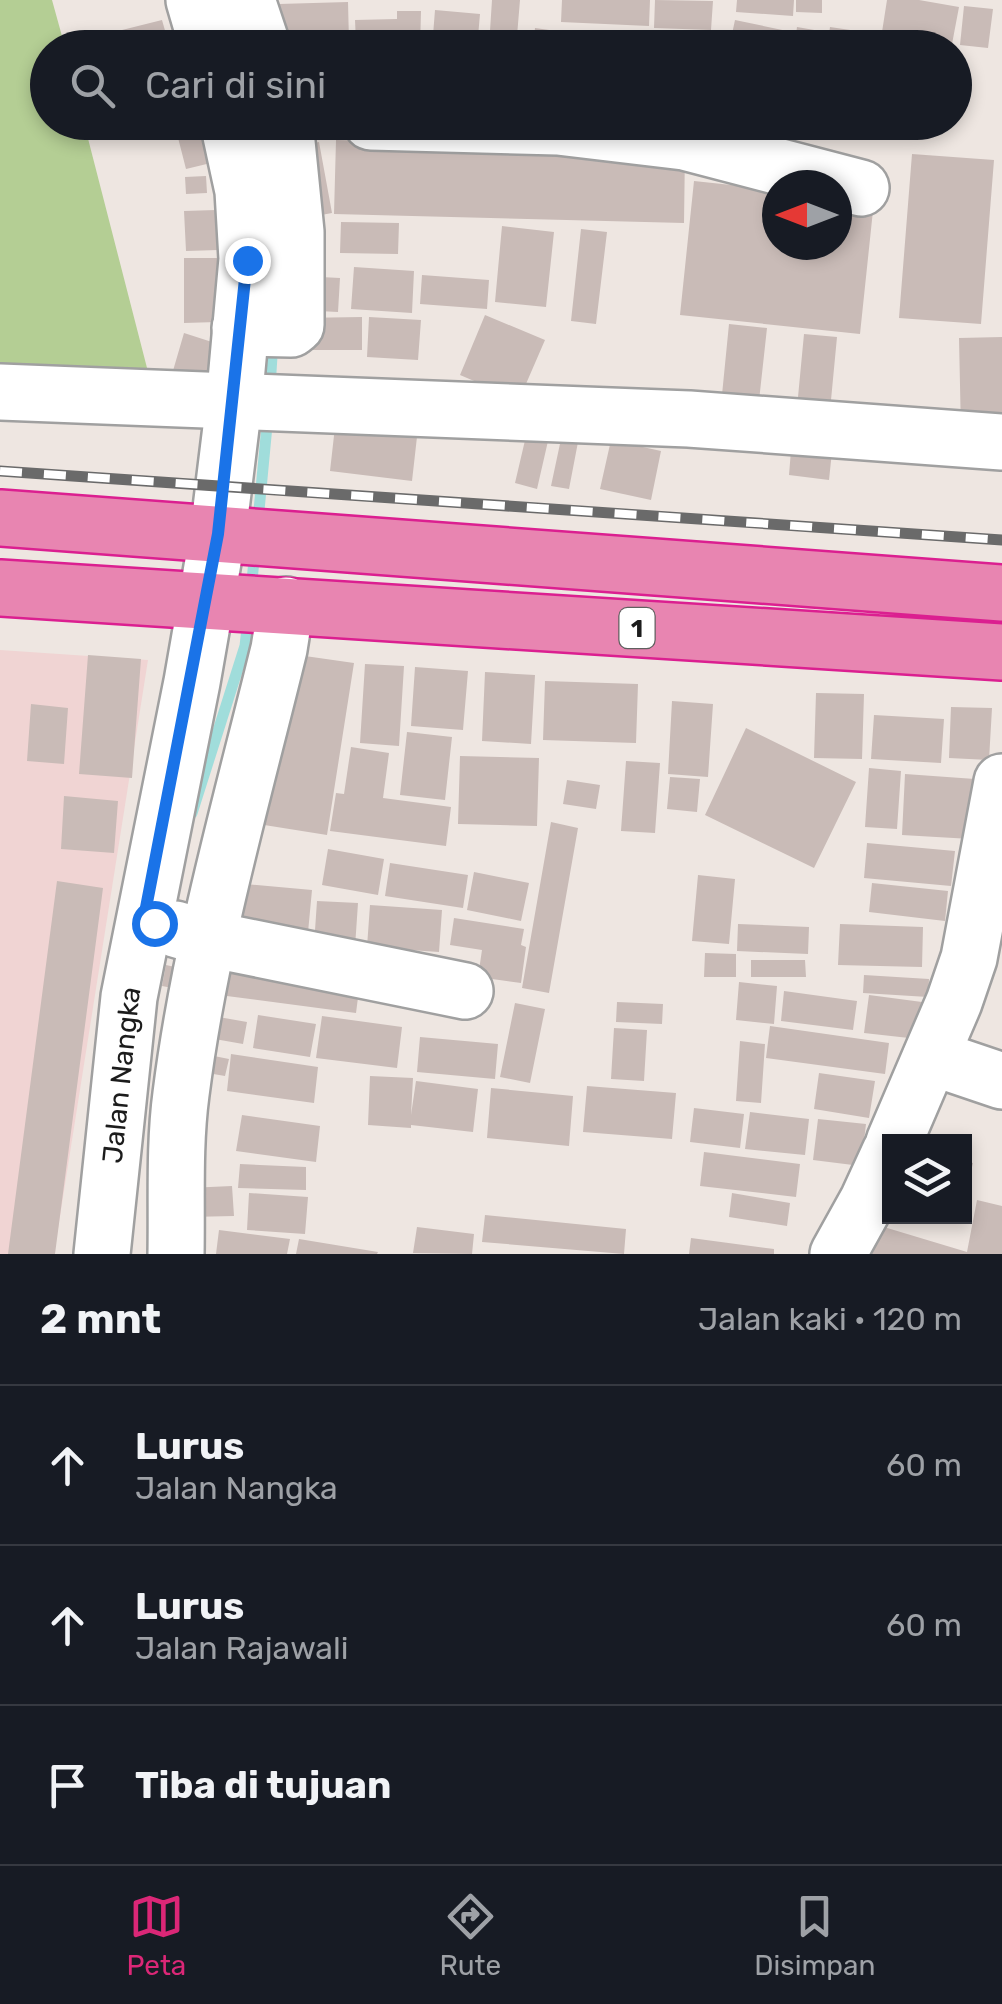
<!DOCTYPE html>
<html lang="id">
<head>
<meta charset="utf-8">
<style>
	:root { --surface:#171b24; --page:#20242c; --text:#f1f3f6; --muted:#9ea1a6; --line:#363941; --accent:#db2777 }
	body { margin:0; font-family:Rubik,sans-serif; background:var(--page); color:var(--text) }
	.controls { position:absolute; right:30px; bottom:30px; display:grid; overflow:hidden; border-radius:0px; box-shadow:0 5px 15px #0003 }
	.controls button { width:90px; height:90px; display:grid; place-items:center; padding:0; border:0; border-bottom:2px solid var(--line); background:var(--surface); color:var(--text); font:50px sans-serif }
	.compass { position:absolute; left:762px; top:170px; width:90px; height:90px; border-radius:50%; background:var(--surface); box-shadow:0 5px 15px #0003; rotate:270deg }
	.stop { position:absolute; width:30px; height:30px; margin:-22px; border:8px solid #1a73e8; border-radius:50%; background:#fff }
	.stop.end { background:#1a73e8; border-color:#fff; box-shadow:0 2px 10px #0008 }
	.list { margin:0; padding:0; list-style:none }
	h2 { display:flex; justify-content:space-between; align-items:center; height:130px; margin:0; padding:0 40px; font-size:42px }
	h2 small { font-size:32px; font-weight:400; color:var(--muted) }
	.list li { display:grid; grid-template-columns:65px 1fr auto; gap:30px; align-items:center; box-sizing:border-box; height:160px; padding:0 40px; border-top:2px solid var(--line) }
	.list b { display:block; font-size:38px; white-space:nowrap }
	.list p { margin:0; font-size:32px; white-space:nowrap; color:var(--muted) }
	.list em { font-size:32px; font-style:normal; color:var(--muted) }
	.icon { flex:none; width:55px; height:55px; fill:none; stroke:currentColor; stroke-width:2; stroke-linecap:round; stroke-linejoin:round }
	.map { position:relative; flex:none; width:1002px; height:1254px; overflow:hidden }
	.search { position:absolute; background:var(--surface); box-shadow:0 5px 15px #0003; left:30px; right:30px; top:30px; height:110px; display:flex; align-items:center; gap:25px; box-sizing:border-box; padding:0 35px; border-radius:55px; color:var(--muted); font-size:38px }
	.sheet { height:610px; background:var(--surface) }
	nav { display:flex; justify-content:space-around; align-items:center; box-sizing:border-box; height:140px; border-top:2px solid var(--line); background:var(--surface); font-size:28px; color:var(--muted) }
	nav a { display:grid; justify-items:center; gap:5px }
	nav .on { color:var(--accent) }
	.map>svg:first-child { display:block }
</style>
</head>
<body>
<div class="map">
<svg width="1002" height="1254" viewBox="0 0 1002 1254">
	<rect width="100%" height="100%" fill="#eee6e1"/>
	<path fill="#f0d4d3" d="M 0,650 L 148,660 L 54,1254 L 0,1254 Z"/>
	<path fill="#b4ce94" d="M 0,0 L 52,0 L 65,47 L 48,48 L 48,122 L 84,123 L 155,399 L 0,389 Z"/>
	<g fill="none" stroke-linecap="round" stroke-linejoin="round">
		<path stroke="#a0dddb" stroke-width="11" d="M 270,387 L 273,341
			M 258,521 L 268,415
			M 251,591 L 255,550
			M 192,813 L 245,646 L 248,619"/>
	</g>
	<path fill="#c9bbb7" d="M 492,0 L 520,0 L 516,48 L 489,46 Z
		M 562,0 L 650,0 L 649,26 L 561,22 Z
		M 655,0 L 713,1 L 711,30 L 654,28 Z
		M 737,0 L 794,0 L 793,16 L 736,12 Z
		M 796,0 L 822,0 L 822,13 L 796,12 Z
		M 887,0 L 919,0 L 959,7 L 952,44 L 882,32 Z
		M 348,2 L 349,42 L 280,44 L 279,4 Z
		M 964,6 L 993,9 L 988,48 L 960,45 Z
		M 435,10 L 480,14 L 477,48 L 432,48 Z
		M 397,11 L 421,11 L 420,48 L 396,48 L 396,41 L 356,42 L 355,20 L 397,19 Z
		M 162,20 L 170,48 L 138,48 L 166,37 L 118,48 L 114,32 Z
		M 735,20 L 792,32 L 789,48 L 729,48 Z
		M 797,27 L 820,31 L 818,48 L 794,48 Z
		M 830,27 L 857,31 L 855,48 L 827,48 Z
		M 535,28 L 592,36 L 590,48 L 533,48 Z
		M 596,33 L 654,33 L 653,48 L 596,48 Z
		M 954,68 L 970,70 L 960,117 L 954,116 Z
		M 174,122 L 205,122 L 215,162 L 186,169 Z
		M 336,140 L 685,149 L 684,223 L 334,214 Z
		M 319,142 L 332,213 L 305,218 L 293,147 Z
		M 912,154 L 994,160 L 981,324 L 899,318 Z
		M 206,176 L 207,193 L 186,194 L 185,177 Z
		M 694,181 L 777,190 L 777,245 L 837,245 L 837,197 L 874,201 L 860,334 L 680,315 Z
		M 216,210 L 218,250 L 186,251 L 184,211 Z
		M 341,222 L 399,223 L 398,254 L 340,253 Z
		M 502,226 L 554,232 L 546,307 L 495,302 Z
		M 581,229 L 607,232 L 596,324 L 571,321 Z
		M 184,258 L 217,258 L 217,322 L 184,323 Z
		M 354,267 L 414,271 L 412,313 L 351,309 Z
		M 422,275 L 489,280 L 487,309 L 420,304 Z
		M 301,276 L 340,278 L 338,312 L 299,310 Z
		M 485,315 L 545,340 L 519,400 L 460,375 Z
		M 362,317 L 362,350 L 299,350 L 299,318 Z
		M 369,317 L 421,320 L 418,360 L 367,357 Z
		M 729,324 L 767,328 L 757,419 L 720,415 Z
		M 184,333 L 215,343 L 201,390 L 170,381 Z
		M 804,334 L 837,337 L 829,421 L 796,418 Z
		M 1002,337 L 1002,431 L 961,432 L 959,338 Z
		M 336,418 L 418,428 L 412,481 L 330,471 Z
		M 526,436 L 548,441 L 537,489 L 515,483 Z
		M 792,438 L 833,442 L 829,480 L 789,475 Z
		M 561,439 L 578,442 L 569,489 L 551,486 Z
		M 611,440 L 661,451 L 651,500 L 600,489 Z
		M 284,653 L 354,663 L 327,835 L 258,824 Z
		M 88,655 L 141,659 L 132,778 L 79,774 Z
		M 365,664 L 404,666 L 399,746 L 360,743 Z
		M 415,667 L 468,671 L 463,730 L 411,726 Z
		M 485,672 L 535,675 L 531,744 L 482,741 Z
		M 545,681 L 638,684 L 636,743 L 543,740 Z
		M 816,693 L 864,694 L 862,759 L 814,758 Z
		M 672,701 L 713,704 L 708,777 L 668,774 Z
		M 31,704 L 68,708 L 64,764 L 27,761 Z
		M 951,707 L 992,708 L 989,760 L 949,758 Z
		M 874,715 L 944,719 L 941,763 L 871,759 Z
		M 746,728 L 856,782 L 814,868 L 705,815 Z
		M 407,732 L 452,737 L 445,800 L 400,795 Z
		M 351,747 L 389,753 L 383,798 L 451,807 L 446,846 L 330,831 L 336,793 L 344,794 Z
		M 460,756 L 539,758 L 537,826 L 458,824 Z
		M 626,761 L 660,763 L 655,833 L 621,831 Z
		M 869,768 L 901,771 L 897,829 L 865,827 Z
		M 905,774 L 975,779 L 971,839 L 902,835 Z
		M 670,777 L 700,779 L 697,812 L 667,809 Z
		M 567,780 L 600,785 L 596,809 L 563,804 Z
		M 64,796 L 118,801 L 114,853 L 61,849 Z
		M 551,822 L 578,828 L 549,993 L 522,988 Z
		M 867,843 L 955,851 L 951,886 L 864,878 Z
		M 328,849 L 384,859 L 378,895 L 322,885 Z
		M 390,863 L 468,875 L 463,908 L 385,896 Z
		M 474,872 L 529,883 L 521,921 L 467,910 Z
		M 698,875 L 735,879 L 729,944 L 692,941 Z
		M 57,881 L 103,888 L 55,1254 L 8,1254 Z
		M 234,883 L 312,890 L 307,943 L 230,937 Z
		M 872,883 L 948,891 L 945,921 L 869,912 Z
		M 317,901 L 358,903 L 355,947 L 314,945 Z
		M 370,905 L 442,910 L 439,952 L 367,947 Z
		M 454,918 L 524,929 L 521,945 L 526,947 L 521,983 L 478,977 L 482,950 L 450,945 Z
		M 738,924 L 809,927 L 808,954 L 737,951 Z
		M 840,924 L 923,927 L 922,967 L 838,965 Z
		M 705,953 L 736,954 L 736,977 L 704,977 Z
		M 751,960 L 805,960 L 806,977 L 751,977 Z
		M 166,965 L 192,971 L 188,991 L 162,986 Z
		M 223,965 L 360,982 L 356,1013 L 219,995 Z
		M 864,975 L 929,979 L 928,997 L 863,993 Z
		M 739,982 L 777,986 L 774,1024 L 736,1020 Z
		M 784,991 L 857,1001 L 853,1030 L 781,1021 Z
		M 869,995 L 922,1002 L 918,1039 L 864,1033 Z
		M 617,1002 L 663,1004 L 662,1024 L 616,1022 Z
		M 515,1003 L 545,1009 L 530,1083 L 500,1077 Z
		M 196,1013 L 247,1022 L 243,1044 L 192,1035 Z
		M 258,1015 L 316,1024 L 310,1057 L 253,1048 Z
		M 322,1016 L 402,1027 L 397,1068 L 316,1058 Z
		M 770,1026 L 889,1043 L 885,1074 L 766,1058 Z
		M 614,1028 L 647,1030 L 644,1081 L 611,1079 Z
		M 420,1037 L 498,1044 L 495,1079 L 417,1072 Z
		M 740,1041 L 765,1044 L 761,1103 L 736,1101 Z
		M 194,1052 L 229,1059 L 225,1076 L 190,1070 Z
		M 231,1054 L 318,1067 L 314,1103 L 227,1091 Z
		M 819,1073 L 875,1081 L 869,1118 L 814,1109 Z
		M 370,1076 L 413,1078 L 411,1115 L 416,1081 L 478,1089 L 473,1132 L 411,1125 L 411,1128 L 368,1125 Z
		M 587,1086 L 676,1093 L 672,1139 L 583,1132 Z
		M 491,1088 L 573,1096 L 569,1146 L 487,1138 Z
		M 694,1108 L 744,1114 L 740,1148 L 690,1142 Z
		M 750,1112 L 809,1119 L 805,1155 L 745,1149 Z
		M 242,1115 L 320,1126 L 316,1162 L 236,1151 Z
		M 818,1119 L 866,1124 L 861,1166 L 813,1160 Z
		M 704,1152 L 800,1164 L 796,1197 L 700,1186 Z
		M 964,1161 L 973,1163 L 966,1192 L 964,1192 Z
		M 240,1164 L 306,1167 L 306,1190 L 238,1188 Z
		M 232,1186 L 234,1216 L 189,1217 L 188,1188 Z
		M 249,1193 L 308,1197 L 305,1234 L 247,1230 Z
		M 732,1193 L 790,1203 L 787,1226 L 729,1217 Z
		M 977,1200 L 1002,1206 L 1002,1254 L 855,1254 L 864,1221 L 967,1252 Z
		M 485,1215 L 626,1229 L 624,1254 L 482,1242 Z
		M 417,1227 L 474,1234 L 472,1254 L 413,1253 Z
		M 219,1230 L 290,1239 L 287,1254 L 216,1254 Z
		M 691,1238 L 774,1249 L 774,1254 L 689,1254 Z
		M 299,1239 L 378,1252 L 377,1254 L 296,1254 Z"/>
	<g fill="none" stroke-linecap="round" stroke-linejoin="round">
		<defs>
			<g id="minor">
				<path d="M 194,0 L 208,48"/>
				<path d="M 247,0 L 263,48"/>
				<path d="M 371,122 L 558,127 L 684,142 L 861,188"/>
				<path d="M 240,328 L 291,329 L 296,325 L 296,232 L 285,122"/>
				<path d="M 0,392 L 689,419 L 1002,442"/>
				<path d="M 175,929 L 209,939 L 465,991"/>
				<path d="M 931,1057 L 1002,1081"/>
				<path d="M 894,1142 L 954,1002 L 969,958 L 1002,782"/>
				<path id="s1" d="M 102,1254 L 129,997 L 192,682 L 218,533 L 234,403 L 247,259 L 243,191 L 228,122"/>
				<path d="M 176,1254 C 177,1202 174,1146 181,1094 C 200,944 243,796 279,649 L 286,605"/>
				<path d="M 838,1254 L 868,1200 L 890,1152"/>
			</g>
			<path id="highway" d="M 0,518 L 1002,593
				M 0,588 L 1002,652"/>
		</defs>
		<use href="#minor" stroke="#a0a0a0" stroke-width="60"/>
		<use href="#highway" stroke="#db1f90" stroke-width="60"/>
		<use href="#minor" stroke="#fff" stroke-width="55"/>
		<use href="#highway" stroke="#e885b1" stroke-width="55"/>
		<defs>
			<path id="rail" d="M 0,471 L 1002,540"/>
		</defs>
		<use href="#rail" stroke="#6a6a6a" stroke-width="11"/>
		<use href="#rail" stroke="#fff" stroke-width="8" stroke-dasharray="22" stroke-linecap="butt"/>
	</g>
	<g fill="none" stroke-linecap="round" stroke-linejoin="round">
		<path stroke="#1a73e8" stroke-width="12" d="M 154,923 L 144,918 L 218,534 L 247,260"/>
	</g>
	<g text-anchor="middle" stroke-width="8" stroke-linejoin="round" paint-order="stroke">
		<rect fill="#fff" stroke="#606060" stroke-width="2.5" x="619.5" y="608" width="35" height="40" rx="8"/>
		<g font-size="25" font-weight="bold" fill="#1c1c1c">
			<text x="637" y="637">1</text>
		</g>
		<g font-size="28" fill="#1c1c1c" stroke="#fff">
			<text dy="10" stroke="none"><textPath href="#s1" startOffset="180">Jalan Nangka</textPath></text>
		</g>
	</g>
</svg>
<div class="controls">
<button><svg class="icon" aria-label="layers" viewBox="0 0 24 24"><path d="M12 4l9 5-9 5-9-5zM3 14l9 5 9-5"/></svg></button>
</div>
<svg class="compass" viewBox="-18 -18 36 36"><path d="M0-13l5 13h-10z" fill="#e53935"/><path d="M0 13l5-13h-10z" fill="#9ea1a6"/></svg>
<div class="stop" style="left:154px;top:923px"></div>
<div class="stop end" style="left:247px;top:260px"></div>
<div class="search"><svg class="icon" aria-label="search" viewBox="0 0 24 24"><circle cx="10" cy="10" r="6"/><path d="M15 15l6 6"/></svg>Cari di sini</div>
</div>
<section class="sheet">
<h2>2 mnt<small>Jalan kaki · 120 m</small></h2>
<ul class="list">
<li><svg class="icon" aria-label="ahead" viewBox="0 0 24 24"><path d="M12 20V5M6 11l6-6 6 6"/></svg><div><b>Lurus</b><p>Jalan Nangka</p></div><em>60 m</em></li>
<li><svg class="icon" aria-label="ahead" viewBox="0 0 24 24"><path d="M12 20V5M6 11l6-6 6 6"/></svg><div><b>Lurus</b><p>Jalan Rajawali</p></div><em>60 m</em></li>
<li><svg class="icon" aria-label="arrive" viewBox="0 0 24 24"><path d="M6 21V4h12l-3 4 3 4H6"/></svg><div><b>Tiba di tujuan</b></div></li>
</ul>
</section>
<nav>
<a class="on"><svg class="icon" aria-label="map" viewBox="0 0 24 24"><path d="M3 6l6-2 6 2 6-2v14l-6 2-6-2-6 2zM9 4v14M15 6v14"/></svg>Peta</a>
<a><svg class="icon" aria-label="directions" viewBox="0 0 24 24"><path d="M12 3l9 9-9 9-9-9zM9 14v-3h6M13 9l2 2-2 2"/></svg>Rute</a>
<a><svg class="icon" aria-label="saved" viewBox="0 0 24 24"><path d="M7 4h10v16l-5-4-5 4z"/></svg>Disimpan</a>
</nav>
</body>
</html>
